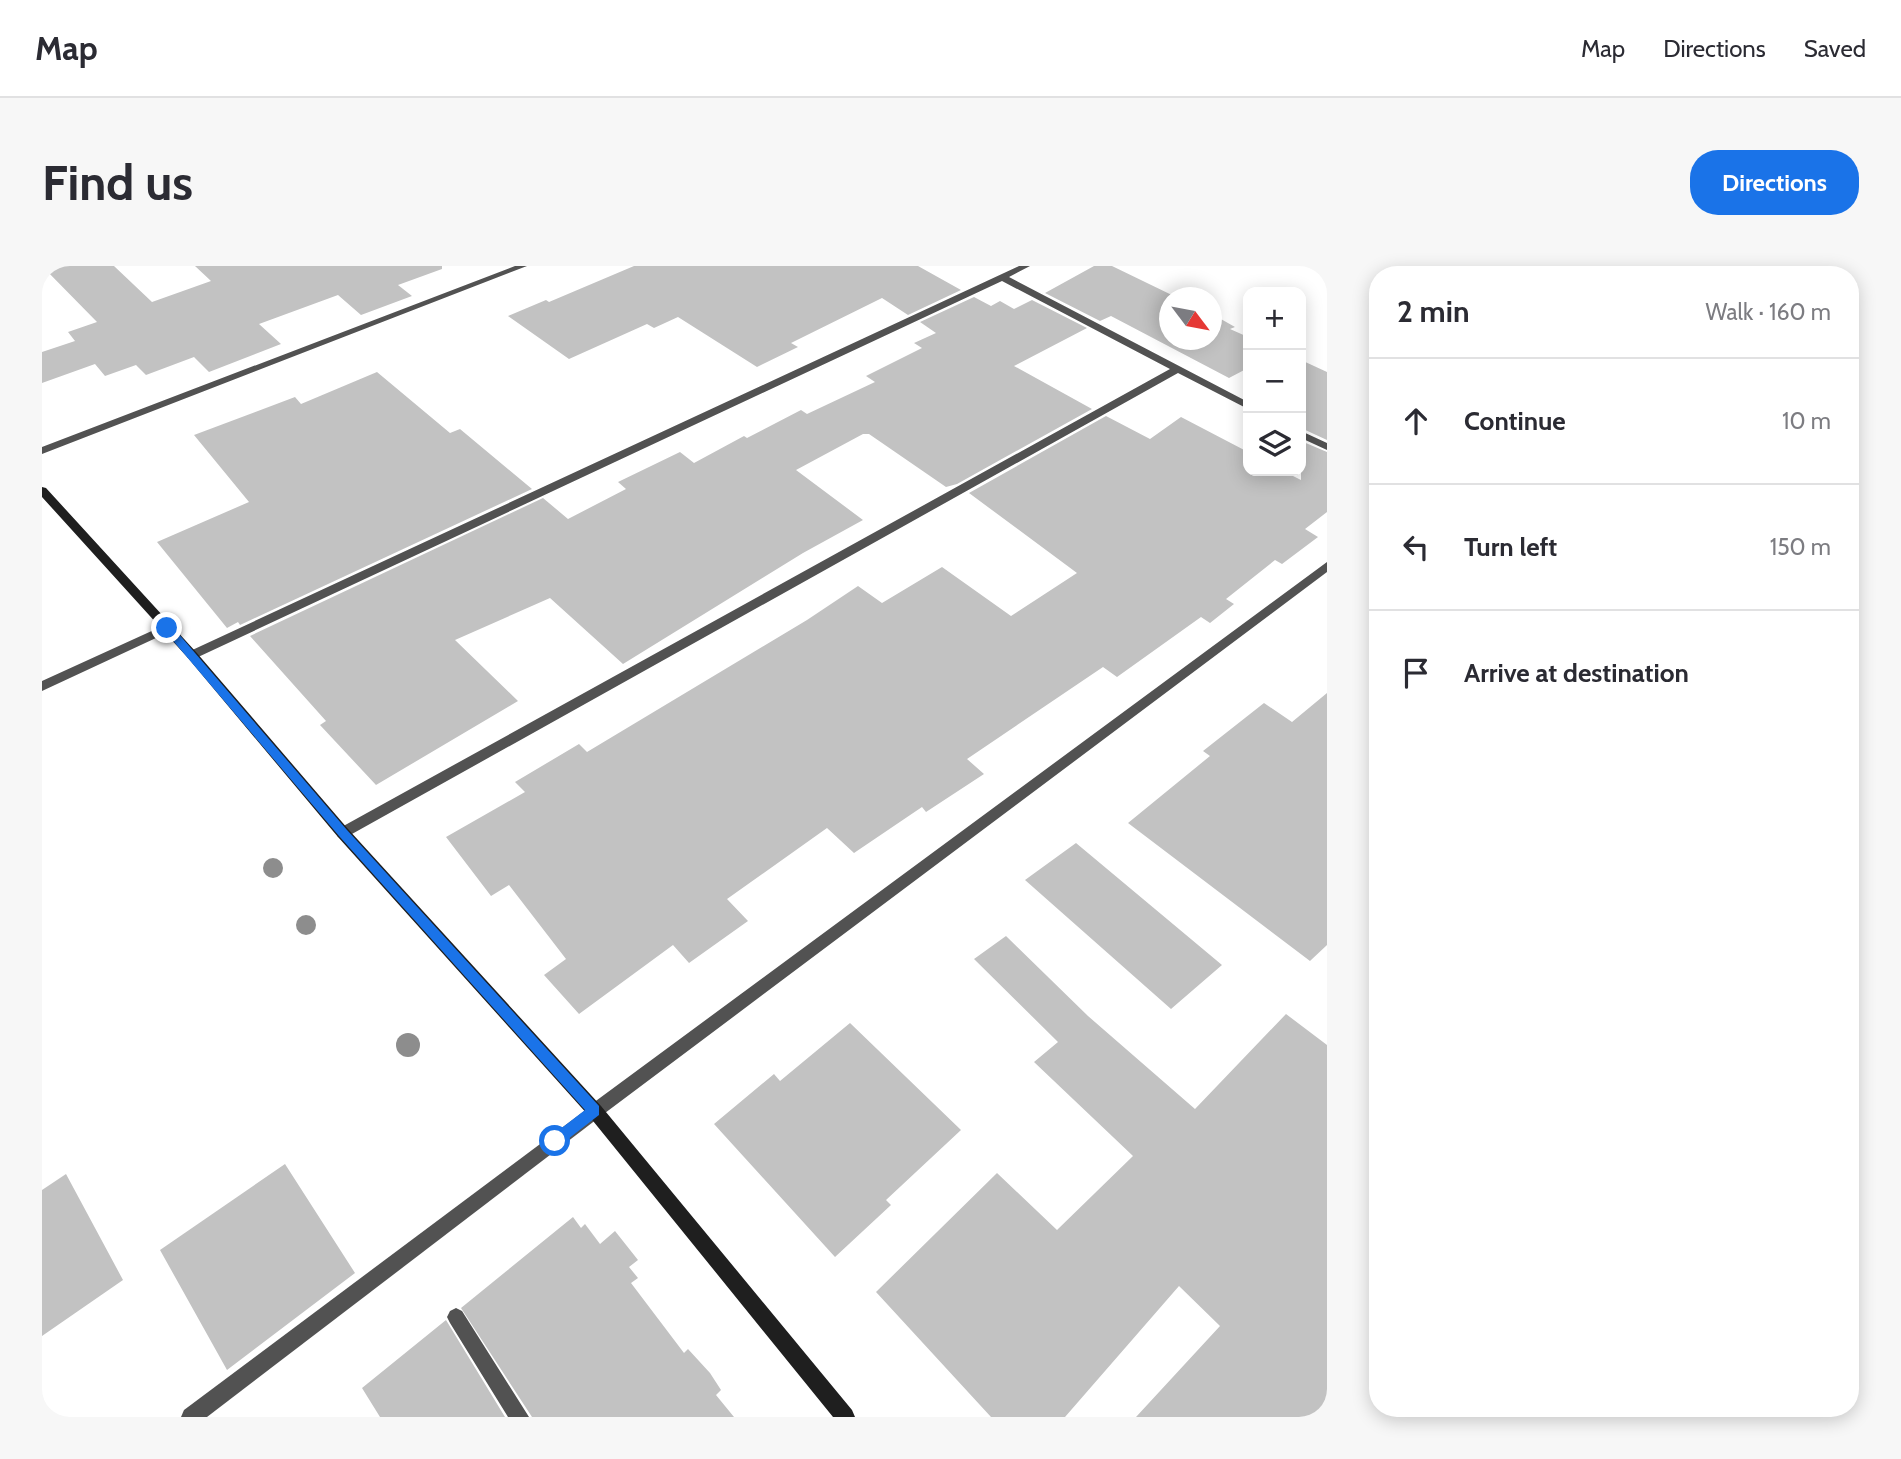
<!DOCTYPE html>
<html lang="en">
<head>
<meta charset="utf-8">
<style>
	:root { --surface:#fff; --page:#f7f7f7; --text:#2b2b33; --muted:#7c7c81; --line:#e1e1e2; --accent:#1a73e8 }
	body { margin:0; font-family:Cabin,sans-serif; background:var(--page); color:var(--text) }
	.controls { position:absolute; right:21px; top:21px; display:grid; overflow:hidden; border-radius:14px; box-shadow:0 4px 18px #0003 }
	.controls button { width:63px; height:63px; display:grid; place-items:center; padding:0; border:0; border-bottom:2px solid var(--line); background:var(--surface); color:var(--text); font:35px sans-serif }
	.compass { position:absolute; left:1117px; top:21px; width:63px; height:63px; border-radius:50%; background:var(--surface); box-shadow:0 4px 18px #0003; rotate:122deg }
	.stop { position:absolute; width:21px; height:21px; margin:-16px; border:5px solid #1a73e8; border-radius:50%; background:#fff }
	.stop.end { background:#1a73e8; border-color:#fff; box-shadow:0 2px 7px #0008 }
	.list { margin:0; padding:0; list-style:none }
	h2 { display:flex; justify-content:space-between; align-items:center; height:91px; margin:0; padding:0 28px; font-size:30px }
	h2 small { font-size:23px; font-weight:400; color:var(--muted) }
	.list li { display:grid; grid-template-columns:46px 1fr auto; gap:21px; align-items:center; box-sizing:border-box; height:126px; padding:0 28px; border-top:2px solid var(--line) }
	.list b { display:block; font-size:26px; white-space:nowrap }
	.list em { font-size:23px; font-style:normal; color:var(--muted) }
	.icon { flex:none; width:38px; height:38px; fill:none; stroke:currentColor; stroke-width:2; stroke-linecap:round; stroke-linejoin:round }
	.map { position:relative; flex:none; width:1285px; height:1151px; overflow:hidden; border-radius:28px }
	header { display:flex; align-items:center; gap:42px; box-sizing:border-box; height:98px; padding:0 35px; background:var(--surface); border-bottom:2px solid var(--line) }
	header strong { font-size:33px }
	nav { display:flex; gap:38px; margin-inline-start:auto; font-size:24px }
	.intro { display:flex; align-items:center; justify-content:space-between; box-sizing:border-box; height:168px; padding:0 42px }
	h1 { margin:0; font-size:49px }
	.button { padding:18px 32px; border-radius:28px; background:var(--accent); color:#fff; font-size:24px; font-weight:700 }
	main { display:flex; gap:42px; padding:0 42px }
	aside { flex:1; background:var(--surface); border-radius:28px; box-shadow:0 4px 18px #0003 }
	.map>svg:first-child { display:block }
</style>
</head>
<body>
<header>
<strong>Map</strong>
<nav><a>Map</a><a>Directions</a><a>Saved</a></nav>
</header>
<div class="intro"><h1>Find us</h1><a class="button">Directions</a></div>
<main>
<div class="map">
<svg width="1285" height="1151" viewBox="0 0 1285 1151">
	<rect width="100%" height="100%" fill="#fff"/>
	<path fill="#c2c2c2" d="M 0,0 L 72,0 L 110,36 L 169,15 L 153,0 L 400,0 L 400,3 L 356,19 L 370,30 L 319,49 L 296,29 L 217,58 L 239,78 L 167,106 L 152,91 L 104,109 L 94,99 L 63,110 L 53,98 L 0,117 L 0,86 L 33,75 L 26,66 L 55,56 Z
		M 592,0 L 876,0 L 919,24 L 866,49 L 840,32 L 749,77 L 756,81 L 715,101 L 636,51 L 612,62 L 605,58 L 527,93 L 466,50 L 504,34 L 507,36 Z
		M 1052,0 L 1070,0 L 1136,32 L 1128,32 L 1128,74 L 1170,74 L 1170,48 L 1193,61 L 1188,63 L 1206,71 L 1206,102 L 1187,112 L 1069,50 L 1058,55 L 1003,27 Z
		M 932,31 L 949,40 L 958,35 L 972,43 L 990,34 L 1045,62 L 972,100 L 1050,143 L 915,218 L 904,221 L 827,168 L 821,168 L 754,204 L 821,254 L 761,287 L 581,398 L 508,332 L 413,374 L 476,435 L 334,519 L 278,459 L 284,455 L 208,370 L 501,232 L 526,253 L 584,223 L 576,216 L 638,186 L 652,197 L 702,170 L 705,172 L 759,144 L 765,148 L 833,116 L 824,110 L 880,82 L 872,77 L 894,67 L 878,56 Z
		M 1259,94 L 1285,106 L 1285,174 L 1259,162 Z
		M 335,106 L 408,167 L 418,163 L 490,223 L 198,359 L 196,356 L 185,362 L 115,276 L 207,236 L 152,169 L 253,131 L 259,138 Z
		M 1064,150 L 1108,173 L 1139,151 L 1206,186 L 1206,205 L 1241,205 L 1259,214 L 1259,175 L 1285,186 L 1285,246 L 1263,263 L 1276,271 L 1240,298 L 1233,294 L 1184,333 L 1192,338 L 1168,357 L 1159,351 L 1075,411 L 1061,401 L 925,493 L 942,508 L 884,546 L 880,541 L 812,587 L 785,562 L 685,633 L 706,655 L 647,697 L 631,679 L 537,748 L 502,709 L 524,693 L 467,619 L 449,630 L 404,571 L 483,526 L 473,516 L 537,478 L 545,486 L 765,354 L 816,320 L 840,337 L 900,301 L 969,350 L 1035,307 L 927,227 Z
		M 1285,427 L 1285,679 L 1268,695 L 1086,557 L 1168,490 L 1161,485 L 1222,437 L 1250,456 Z
		M 1034,577 L 1180,699 L 1129,743 L 983,614 Z
		M 964,670 L 1046,750 L 1153,843 L 1244,748 L 1285,779 L 1285,1151 L 1094,1151 L 1178,1060 L 1137,1020 L 1023,1151 L 949,1151 L 834,1026 L 955,907 L 1015,964 L 1091,890 L 992,796 L 1016,776 L 932,693 Z
		M 808,757 L 919,864 L 844,934 L 849,939 L 793,991 L 672,858 L 732,808 L 738,815 Z
		M 243,898 L 313,1007 L 185,1104 L 118,984 Z
		M 24,908 L 81,1014 L 0,1070 L 0,924 Z
		M 531,951 L 539,962 L 543,958 L 558,978 L 573,965 L 596,994 L 587,1001 L 596,1012 L 589,1017 L 642,1087 L 646,1083 L 668,1107 L 679,1124 L 674,1129 L 692,1151 L 490,1151 L 419,1042 Z
		M 404,1054 L 463,1151 L 338,1151 L 320,1122 Z"/>
	<g fill="none" stroke-linecap="round" stroke-linejoin="round">
		<path fill="#525252" fill-rule="evenodd" d="M 473,0 L 485,0 L 0,188 L 0,181 Z
			M 977,0 L 988,0 L 967,11 L 1206,136 L 1206,143 L 1136,107 L 301,573 L 296,571 L 294,567 L 296,563 L 1128,103 L 960,15 L 154,392 L 146,392 L 144,389 L 146,386 Z
			M 1259,165 L 1285,177 L 1285,184 L 1259,172 Z
			M 1285,296 L 1285,306 L 559,850 L 553,853 L 547,850 L 545,845 L 547,840 Z
			M 125,358 L 131,362 L 129,365 L 0,425 L 0,415 Z
			M 414,1042 L 420,1045 L 487,1151 L 466,1151 L 408,1057 L 405,1051 L 408,1045 Z"/>
		<path fill="#525252" fill-rule="evenodd" d="M 553,837 L 559,840 L 561,845 L 559,850 L 165,1151 L 139,1151 L 142,1144 Z"/>
		<path fill="#1f1f1f" fill-rule="evenodd" d="M 0,221 L 4,222 L 154,386 L 306,563 L 559,840 L 810,1144 L 813,1151 L 791,1151 L 547,850 L 296,571 L 146,392 L 0,231 Z"/>
	</g>
	<g fill="#8d8d8d">
		<circle cx="231" cy="602" r="10"/>
		<circle cx="264" cy="659" r="10"/>
		<circle cx="366" cy="779" r="12"/>
	</g>
	<path fill="#1a73e8" d="M 122,359 L 129,359 L 305,564 L 557,840 L 557,849 L 517,880 L 508,880 L 508,871 L 543,844 L 297,570 L 122,364 Z"/>
</svg>
<div class="controls">
<button>+</button>
<button>−</button>
<button><svg class="icon" aria-label="layers" viewBox="0 0 24 24"><path d="M12 4l9 5-9 5-9-5zM3 14l9 5 9-5"/></svg></button>
</div>
<svg class="compass" viewBox="-18 -18 36 36"><path d="M0-13l5 13h-10z" fill="#e53935"/><path d="M0 13l5-13h-10z" fill="#7c7c81"/></svg>
<div class="stop" style="left:513px;top:875px"></div>
<div class="stop end" style="left:125px;top:362px"></div>
</div>
<aside>
<h2>2 min<small>Walk · 160 m</small></h2>
<ul class="list">
<li><svg class="icon" aria-label="ahead" viewBox="0 0 24 24"><path d="M12 20V5M6 11l6-6 6 6"/></svg><div><b>Continue</b></div><em>10 m</em></li>
<li><svg class="icon" aria-label="left" viewBox="0 0 24 24"><path d="M17 20v-9H6M10 6l-5 5 5 5"/></svg><div><b>Turn left</b></div><em>150 m</em></li>
<li><svg class="icon" aria-label="arrive" viewBox="0 0 24 24"><path d="M6 21V4h12l-3 4 3 4H6"/></svg><div><b>Arrive at destination</b></div></li>
</ul>
</aside>
</main>
</body>
</html>
